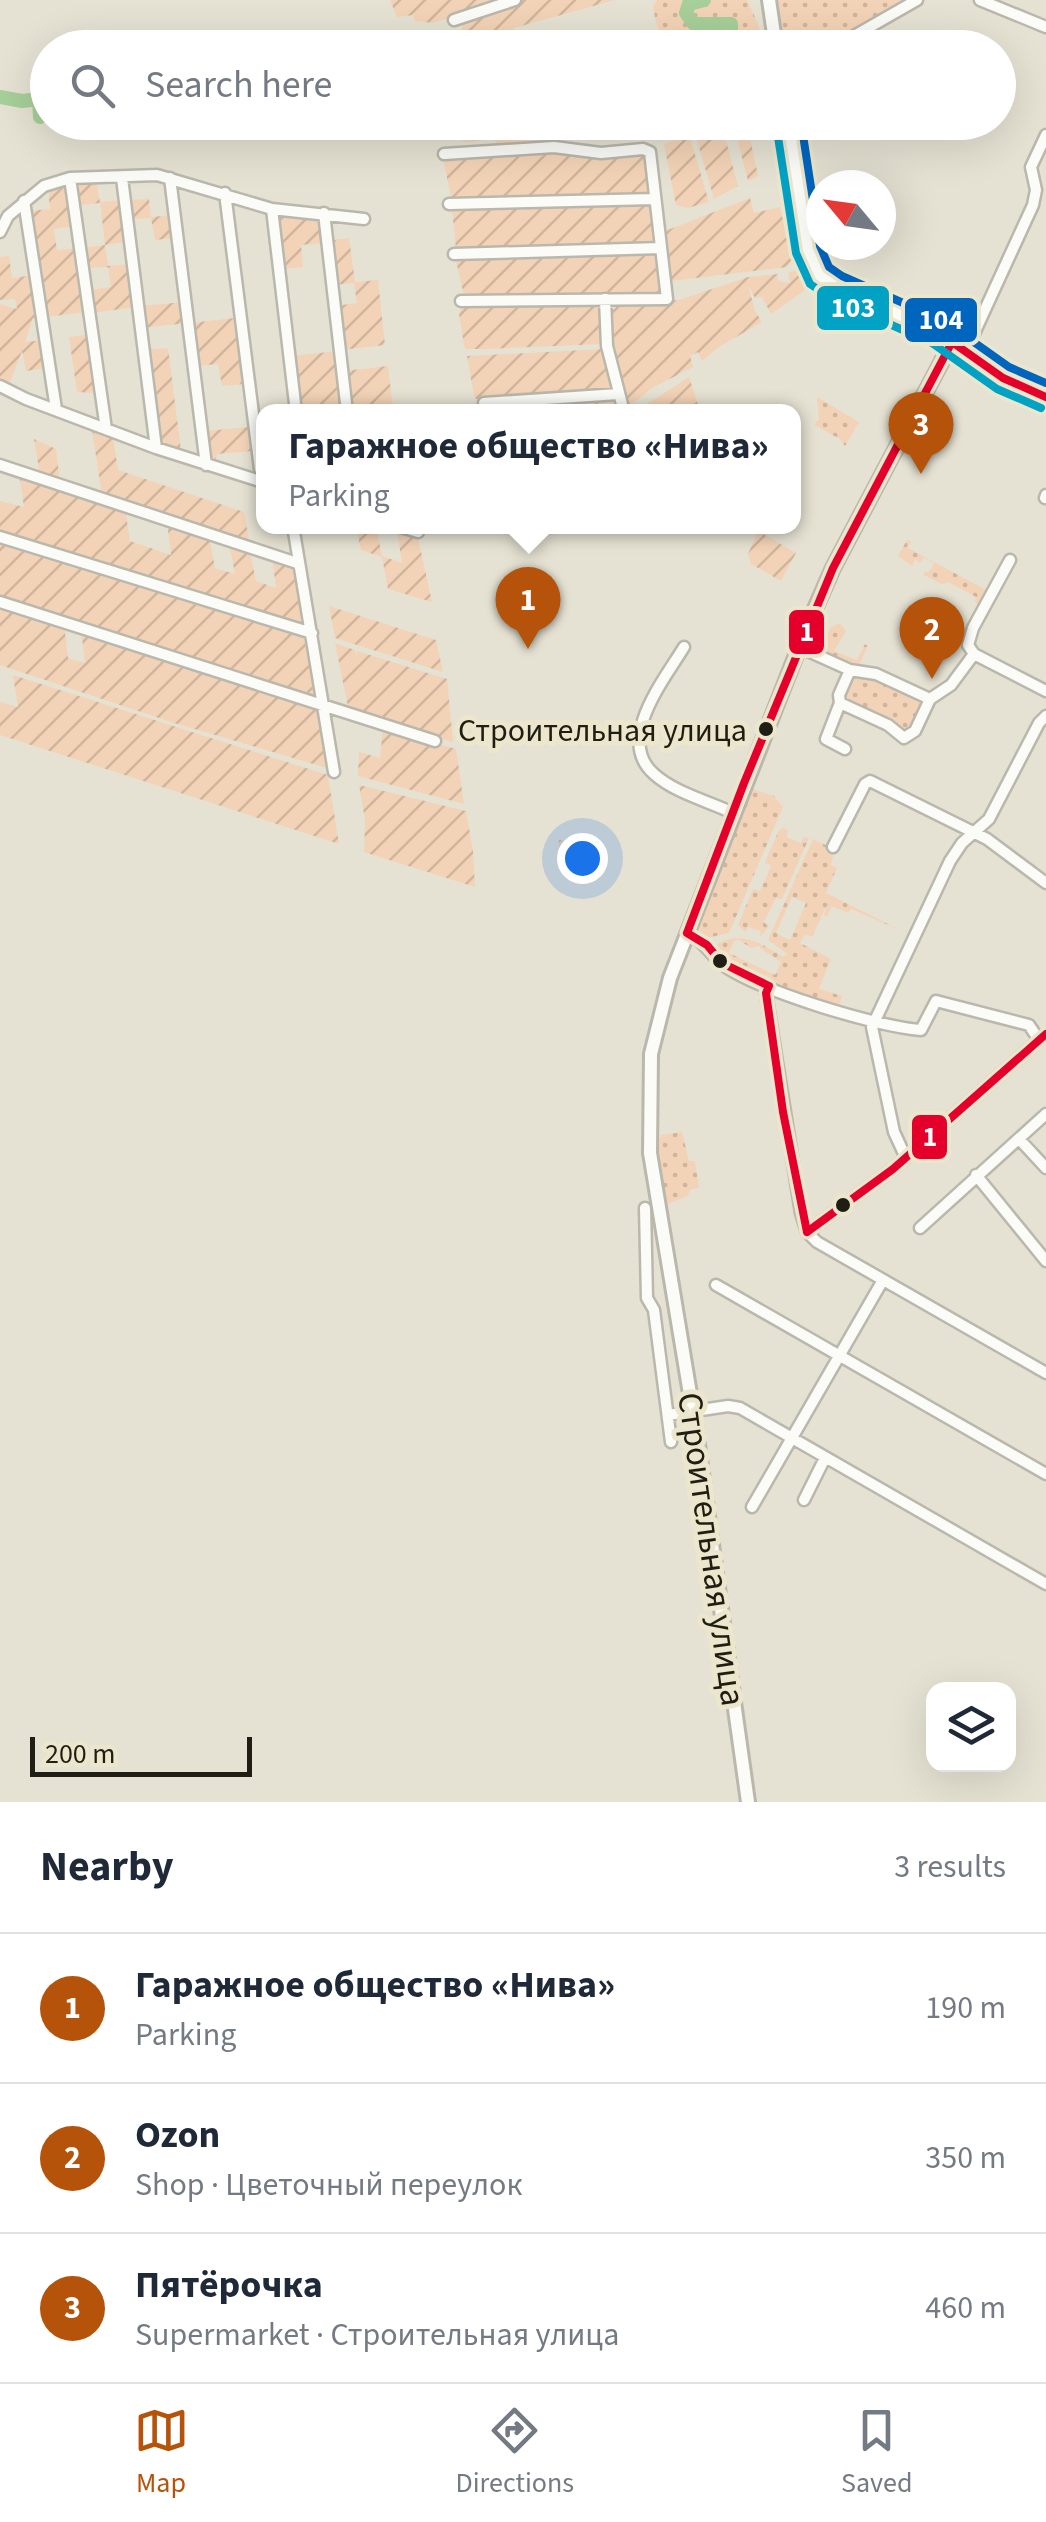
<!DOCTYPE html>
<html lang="en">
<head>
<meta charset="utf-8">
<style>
	:root { --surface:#fff; --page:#f2f2f3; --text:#1f2937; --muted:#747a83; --line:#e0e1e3; --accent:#b45309 }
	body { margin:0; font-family:"Source Sans 3",sans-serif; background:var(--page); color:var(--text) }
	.controls { position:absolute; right:30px; bottom:30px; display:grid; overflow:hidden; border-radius:20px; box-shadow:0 10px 40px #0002 }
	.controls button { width:90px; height:90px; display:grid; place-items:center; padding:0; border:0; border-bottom:2px solid var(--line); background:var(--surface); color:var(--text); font:50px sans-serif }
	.compass { position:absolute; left:806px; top:170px; width:90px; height:90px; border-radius:50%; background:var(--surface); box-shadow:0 10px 40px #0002; rotate:299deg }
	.scale { position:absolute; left:30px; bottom:25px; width:222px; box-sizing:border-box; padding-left:10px; border:5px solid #201e14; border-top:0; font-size:28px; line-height:35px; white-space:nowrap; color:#201e14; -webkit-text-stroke:8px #ece7cc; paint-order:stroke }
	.you { position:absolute; left:582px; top:858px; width:35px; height:35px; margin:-25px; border:8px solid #fff; border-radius:50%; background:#1a73e8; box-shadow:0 0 0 15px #1a73e833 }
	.badge { display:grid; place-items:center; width:65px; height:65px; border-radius:50%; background:var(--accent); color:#fff; font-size:32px; font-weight:700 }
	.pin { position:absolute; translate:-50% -82px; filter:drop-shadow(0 2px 5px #0008) }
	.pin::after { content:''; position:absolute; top:52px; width:35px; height:30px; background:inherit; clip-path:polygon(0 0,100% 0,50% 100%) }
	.popup { position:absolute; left:256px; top:404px; width:545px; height:130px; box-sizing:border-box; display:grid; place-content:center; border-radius:20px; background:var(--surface); filter:drop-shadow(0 2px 8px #0005); font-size:32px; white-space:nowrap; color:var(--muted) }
	.popup b { font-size:38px; color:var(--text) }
	.popup::after { content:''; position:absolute; left:50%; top:100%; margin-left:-20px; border:20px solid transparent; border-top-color:var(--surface) }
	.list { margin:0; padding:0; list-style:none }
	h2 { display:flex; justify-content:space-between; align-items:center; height:130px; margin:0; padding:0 40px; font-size:42px }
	h2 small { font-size:32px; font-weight:400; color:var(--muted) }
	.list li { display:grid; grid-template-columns:65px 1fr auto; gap:30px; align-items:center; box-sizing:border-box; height:150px; padding:0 40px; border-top:2px solid var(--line) }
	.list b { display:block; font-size:38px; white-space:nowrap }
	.list p { margin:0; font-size:32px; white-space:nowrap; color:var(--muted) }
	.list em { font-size:32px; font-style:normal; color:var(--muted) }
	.icon { flex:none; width:55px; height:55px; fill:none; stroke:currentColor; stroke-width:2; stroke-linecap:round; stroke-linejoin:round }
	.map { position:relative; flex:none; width:1046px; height:1802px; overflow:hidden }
	.search { position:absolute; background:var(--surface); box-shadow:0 10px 40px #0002; left:30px; right:30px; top:30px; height:110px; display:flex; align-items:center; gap:25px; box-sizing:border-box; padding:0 35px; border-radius:55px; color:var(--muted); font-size:38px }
	.sheet { height:580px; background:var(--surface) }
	nav { display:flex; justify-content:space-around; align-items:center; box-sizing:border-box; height:140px; border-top:2px solid var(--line); background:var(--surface); font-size:28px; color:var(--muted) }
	nav a { display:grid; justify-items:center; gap:5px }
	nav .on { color:var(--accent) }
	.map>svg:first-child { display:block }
</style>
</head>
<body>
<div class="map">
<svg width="1046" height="1802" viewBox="0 0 1046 1802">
	<defs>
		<pattern id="grass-dots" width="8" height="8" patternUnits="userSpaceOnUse" patternTransform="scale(2.5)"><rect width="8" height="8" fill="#f3d3b7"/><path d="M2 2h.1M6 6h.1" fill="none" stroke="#d0b59c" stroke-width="1.8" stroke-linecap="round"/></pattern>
		<pattern id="garden-furrows" width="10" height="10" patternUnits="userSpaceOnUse" patternTransform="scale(2.5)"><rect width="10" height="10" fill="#f3d3b7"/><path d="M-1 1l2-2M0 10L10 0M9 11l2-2" fill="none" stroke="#d0b59c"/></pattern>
	</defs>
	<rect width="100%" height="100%" fill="#e5e2d3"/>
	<path fill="url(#grass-dots)" fill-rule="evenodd" d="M 657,0 L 747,0 L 759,26 L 762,47 C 739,48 685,54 668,41 C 657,34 655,18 653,6 Z
		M 775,0 L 914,0 L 822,48 L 784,47 Z
		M 435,123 L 561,123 L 536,145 L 501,145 L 488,137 C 467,149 450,138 435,123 Z
		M 568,123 L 568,122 L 643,123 C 618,141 590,149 568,123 Z
		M 817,397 L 859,422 L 845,446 L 840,439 L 814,425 L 819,419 Z
		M 907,540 L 911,542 L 908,548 L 988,591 L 980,605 L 975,602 L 976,597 L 948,582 L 941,584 L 924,575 L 924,572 L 929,572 L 934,563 L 924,558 L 920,563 L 915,560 L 912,566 L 898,556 Z
		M 840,623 L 846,631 L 834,651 L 857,660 L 865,644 L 868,646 L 857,669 L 823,655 L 822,649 L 831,627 Z
		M 850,675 L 872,675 L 923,699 L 919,710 L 922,711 L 908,735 L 879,719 L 876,711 L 870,712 L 844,703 L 842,693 Z
		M 750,788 L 774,796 L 783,807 L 729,933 L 707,938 L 696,926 Z
		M 784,828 L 788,830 L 787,837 L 801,843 L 804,837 L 809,838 L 782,899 L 776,898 L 764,922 L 769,927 L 760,937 L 761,931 L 748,927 L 746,932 L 738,925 L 753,889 L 760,891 L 771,866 L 765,862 L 779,830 Z
		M 813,839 L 828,846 L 828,853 L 833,856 L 831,865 L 837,868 L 826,893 L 900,930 L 851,909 L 848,913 L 832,906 L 827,917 L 824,915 L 828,903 L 812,937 L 805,934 L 800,943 L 831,959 L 819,989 L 842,996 L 838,1009 L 725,961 L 712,949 C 734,927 760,942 783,957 L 787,954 L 768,940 ZM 792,897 L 806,903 L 790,940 L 776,933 ZM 739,940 L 751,948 L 759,946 C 766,955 775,955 781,963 L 775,975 L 729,953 L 734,941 Z
		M 682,1132 L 689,1161 L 695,1161 L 699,1188 L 690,1190 L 688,1196 L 665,1205 L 656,1143 L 662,1135 Z"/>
	<path fill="url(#garden-furrows)" d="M 390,0 L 506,0 L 433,23 L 415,21 L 413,15 L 397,17 Z
		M 521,0 L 615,0 L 514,28 L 509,40 L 464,35 L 461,31 L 465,19 Z
		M 733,123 L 747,123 L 758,176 L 748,181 Z
		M 716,125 L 719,134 L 724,133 L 738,186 L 714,199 L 695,133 Z
		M 689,134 L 709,202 L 688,208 L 676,205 L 664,144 Z
		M 511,150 L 647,154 L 652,196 L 452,202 L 443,158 Z
		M 96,180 L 100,202 L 122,200 L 127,242 L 105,245 L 108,266 L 131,264 L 136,307 L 92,313 L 89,290 L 111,287 L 108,267 L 86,268 L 83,248 L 105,245 L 100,203 L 78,205 L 75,183 Z
		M 67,181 L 76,226 L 54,229 L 57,250 L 79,248 L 88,312 L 44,317 L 29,211 L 50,209 L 48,188 Z
		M 750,198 L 754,213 L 780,207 L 792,260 L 787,267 L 671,281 L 665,231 Z
		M 149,199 L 151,217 L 172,215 L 175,238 L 155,240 L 151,218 L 128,219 L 126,200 Z
		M 652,201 L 658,246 L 456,250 L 452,208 Z
		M 278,212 L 320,217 L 324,243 L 301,245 L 303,267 L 282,269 L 275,215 Z
		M 349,238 L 355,282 L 378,280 L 385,345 L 341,350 L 335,306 L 357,303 L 354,283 L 333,285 L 328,241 Z
		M 658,251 L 662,295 L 465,300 L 456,261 L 459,256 Z
		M 9,256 L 12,278 L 34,275 L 40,317 L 33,318 L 25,342 L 43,340 L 47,368 L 26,371 L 22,351 L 9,385 L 0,382 L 0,304 L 17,309 L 15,299 L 0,300 L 0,257 Z
		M 809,266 L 816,279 L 815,283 L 771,314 L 762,297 L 755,298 L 748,285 L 755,311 L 762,322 L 719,347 L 702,361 L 698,352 L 690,356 L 693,367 L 652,388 L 626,409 L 611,355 L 608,314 L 621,303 L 679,300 L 748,277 L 778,274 L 778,281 L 790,283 L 788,273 Z
		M 184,302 L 187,323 L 143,328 L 140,306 Z
		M 600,303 L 603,344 L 485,349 L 466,349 L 464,345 L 459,314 L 462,305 Z
		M 234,318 L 243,384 L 222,386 L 218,364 L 197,366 L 191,323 Z
		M 91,334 L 96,393 L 77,392 L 69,337 Z
		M 168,348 L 181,450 L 157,443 L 146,350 Z
		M 603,349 L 613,391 L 610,393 L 476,399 L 474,396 L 467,356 Z
		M 337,351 L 345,411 L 301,411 L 293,356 Z
		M 388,366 L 393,409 L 349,411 L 344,371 Z
		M 689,377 L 700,411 L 643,411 L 641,408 Z
		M 612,398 L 616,400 L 618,411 L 475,412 L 475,406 L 479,404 Z
		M 249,427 L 252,451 L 217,454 L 215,461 L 209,459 L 205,431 Z
		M 92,430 L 113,438 L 118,470 L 244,512 L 250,544 L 102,496 Z
		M 34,439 L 56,449 L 60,482 L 40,475 Z
		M 19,473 L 125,508 L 130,541 L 171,555 L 167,522 L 209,536 L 215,568 L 235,574 L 229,543 L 250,551 L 256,581 L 276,588 L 272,558 L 294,565 L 303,628 L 0,533 L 0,501 L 24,507 Z
		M 356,527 L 376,527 L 382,556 L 402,563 L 397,530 L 418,538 L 432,602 L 388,589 L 382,557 L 361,550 Z
		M 758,531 L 796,553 L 781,581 L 751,564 L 748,554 Z
		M 0,539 L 303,633 L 315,700 L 0,599 Z
		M 0,606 L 64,624 L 68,658 L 85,663 L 81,630 L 316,704 L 327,768 L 174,723 L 0,665 Z
		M 329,606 L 436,640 L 443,672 L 335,638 Z
		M 335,643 L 355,650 L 357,656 L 357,651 L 447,679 L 453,742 L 349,712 Z
		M 13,675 L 328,775 L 339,844 L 0,735 L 0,702 L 18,707 Z
		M 383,727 L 456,749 L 464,804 L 358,776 L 359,752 L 380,758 Z
		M 359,785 L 466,811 L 473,851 L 475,887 L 364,852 L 365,820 Z
		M 559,840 L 593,840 L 595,878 L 558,864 Z"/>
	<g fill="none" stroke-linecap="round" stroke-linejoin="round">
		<path stroke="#a7cf99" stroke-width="14" d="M 704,0 L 689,4 L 686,13 L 694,24 L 731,24 L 731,43 L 726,48
			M 220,48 L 220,41 L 238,40 L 252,48
			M 255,48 L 275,43 L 308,44 L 309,48
			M 684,48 L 690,48
			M 0,97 L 22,101 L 39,99 L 40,117 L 48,112
			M 519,122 L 526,122"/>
		<defs>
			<path id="minor" d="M 980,0 L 1046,27
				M 454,20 L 515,0
				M 833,48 L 917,0
				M 444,154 L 554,147 L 601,153 L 643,149 L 650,152 L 667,299 L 461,301
				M 70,178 L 106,429
				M 122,178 L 156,448
				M 170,178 L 206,465
				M 225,193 L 260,469
				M 24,201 L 56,409
				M 449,204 L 655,199
				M 272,209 L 296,412
				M 324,213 L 347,412
				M 0,232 L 8,216 L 44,186 L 70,178 L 157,175 L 272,209 L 364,219
				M 454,254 L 661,248
				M 605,299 L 607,346 L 624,412
				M 966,351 L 1033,205 L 1036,190 L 1031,167 L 1046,135
				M 0,386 L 26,399 L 156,448 L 263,482
				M 484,403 L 618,394
				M 0,465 L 297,563
				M 1045,498 L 1046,495
				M 293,526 L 334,772
				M 398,526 L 418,532
				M 0,537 L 312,633
				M 0,602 L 435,741
				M 684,647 C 664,680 615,740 654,774 C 675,793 708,801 733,813
				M 799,647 L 850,670 L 876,674 L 930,699 L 951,685 L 974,654
				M 974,654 L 968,645 L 973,628 L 1010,560
				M 974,654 L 1046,691
				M 850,670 L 839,695 L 840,703 L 888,725 L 904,738 L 915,731 L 930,699
				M 840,703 L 826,739 L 845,749
				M 833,847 L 865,784 L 870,781 L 987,839 L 1046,883
				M 687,933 C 704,941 709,953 722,964 C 756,990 877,1027 921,1030 L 936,1001 L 1029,1025 L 1039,1040
				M 769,986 L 766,993 L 801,1213 L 807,1232 L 817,1242 L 1046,1373
				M 1019,1139 L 1046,1168
				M 906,1158 L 894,1132 L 872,1027 L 950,861 L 962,843 L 989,819 L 1039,723 L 1046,716
				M 976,1175 L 1046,1261
				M 645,1208 L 647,1298 L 654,1310 L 671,1442
				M 920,1228 L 1046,1114
				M 807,1232 L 893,1169 L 1046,1034
				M 716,1285 L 1046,1474
				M 668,1415 L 728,1406 L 740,1408 L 1046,1584
				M 804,1500 L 825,1458
				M 752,1507 L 883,1280"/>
			<path id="major" d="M 769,0 L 776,48
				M 788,122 L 808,250 L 819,275 L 836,287 L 938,332 L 1003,378 L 1046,397
				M 748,1802 L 696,1430 L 650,1153 L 651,1054 L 670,978 L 807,627 L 833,568 L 952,342"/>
		</defs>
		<use href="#minor" stroke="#bab8ac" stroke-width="15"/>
		<use href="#major" stroke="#bab8ac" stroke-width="18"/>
		<use href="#minor" stroke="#fbfbf8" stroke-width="10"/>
		<use href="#major" stroke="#fbfbf8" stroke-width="12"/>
		<defs>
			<path id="bus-1" d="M 952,342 L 1003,378 L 1046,397
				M 687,933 L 744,783 L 833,568 L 952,342
				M 687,933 L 707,945 L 722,963 L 769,986
				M 769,986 L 766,993 L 783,1112 L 807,1232
				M 807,1232 L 893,1169 L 1046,1034"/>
			<path id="bus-2" d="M 776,124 L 796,253 L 810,284 L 831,298 L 932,343 L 997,389 L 1041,408"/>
			<path id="bus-3" d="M 801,122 L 820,246 L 829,267 L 842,276 L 944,321 L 1009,367 L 1046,383"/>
		</defs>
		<use href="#bus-1" stroke="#ece7cc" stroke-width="15"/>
		<use href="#bus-2" stroke="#ece7cc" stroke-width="15"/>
		<use href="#bus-3" stroke="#ece7cc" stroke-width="15"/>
		<use href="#bus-1" stroke="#e4002b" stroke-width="8"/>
		<use href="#bus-2" stroke="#02a2c5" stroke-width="8"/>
		<use href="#bus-3" stroke="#0065bd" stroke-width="8"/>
	</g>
	<g fill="#201e14" stroke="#ece7cc" stroke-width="4">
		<circle cx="766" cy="729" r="9"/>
		<circle cx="720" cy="961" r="9"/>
		<circle cx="843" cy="1205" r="9"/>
	</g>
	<g text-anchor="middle" stroke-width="10" stroke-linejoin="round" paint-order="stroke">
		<g font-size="32" fill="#201e14" stroke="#ece7cc" text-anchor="end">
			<text x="747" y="741">Строительная улица</text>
		</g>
		<g font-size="35" fill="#201e14" stroke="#ece7cc">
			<text transform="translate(712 1549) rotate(82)" y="12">Строительная улица</text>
		</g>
	</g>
	<g stroke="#ece7cc" stroke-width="4">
		<rect x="815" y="284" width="76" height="48" rx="10" fill="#02a2c5"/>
		<rect x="903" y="296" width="76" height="48" rx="10" fill="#0065bd"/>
		<rect x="787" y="608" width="39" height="48" rx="10" fill="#e4002b"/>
		<rect x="910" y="1113" width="39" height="48" rx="10" fill="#e4002b"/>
	</g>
	<g font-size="28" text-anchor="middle" font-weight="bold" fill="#fff">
		<text x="853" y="317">103</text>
		<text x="941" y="329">104</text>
		<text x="807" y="641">1</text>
		<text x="930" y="1146">1</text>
	</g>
</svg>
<div class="controls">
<button><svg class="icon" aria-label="layers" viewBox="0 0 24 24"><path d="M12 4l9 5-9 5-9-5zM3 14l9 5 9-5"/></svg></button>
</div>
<svg class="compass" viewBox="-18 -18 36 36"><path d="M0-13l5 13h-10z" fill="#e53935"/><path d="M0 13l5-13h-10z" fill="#747a83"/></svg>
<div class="scale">200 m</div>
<div class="you"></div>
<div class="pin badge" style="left:528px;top:649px">1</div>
<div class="popup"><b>Гаражное общество «Нива»</b>Parking</div>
<div class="pin badge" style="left:932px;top:679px">2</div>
<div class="pin badge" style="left:921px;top:474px">3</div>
<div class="search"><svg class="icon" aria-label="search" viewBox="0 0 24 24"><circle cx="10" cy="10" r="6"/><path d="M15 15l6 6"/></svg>Search here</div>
</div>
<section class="sheet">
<h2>Nearby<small>3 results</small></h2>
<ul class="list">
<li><span class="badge">1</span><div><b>Гаражное общество «Нива»</b><p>Parking</p></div><em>190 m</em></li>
<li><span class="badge">2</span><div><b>Ozon</b><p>Shop · Цветочный переулок</p></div><em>350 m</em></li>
<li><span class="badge">3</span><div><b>Пятёрочка</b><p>Supermarket · Строительная улица</p></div><em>460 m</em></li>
</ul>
</section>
<nav>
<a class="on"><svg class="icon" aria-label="map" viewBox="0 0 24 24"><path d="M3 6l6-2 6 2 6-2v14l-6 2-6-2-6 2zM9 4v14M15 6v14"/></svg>Map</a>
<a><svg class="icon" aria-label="directions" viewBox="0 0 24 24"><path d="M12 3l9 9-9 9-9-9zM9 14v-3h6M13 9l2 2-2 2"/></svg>Directions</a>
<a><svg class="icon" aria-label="saved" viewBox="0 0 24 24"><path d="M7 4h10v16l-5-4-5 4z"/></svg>Saved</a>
</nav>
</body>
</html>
